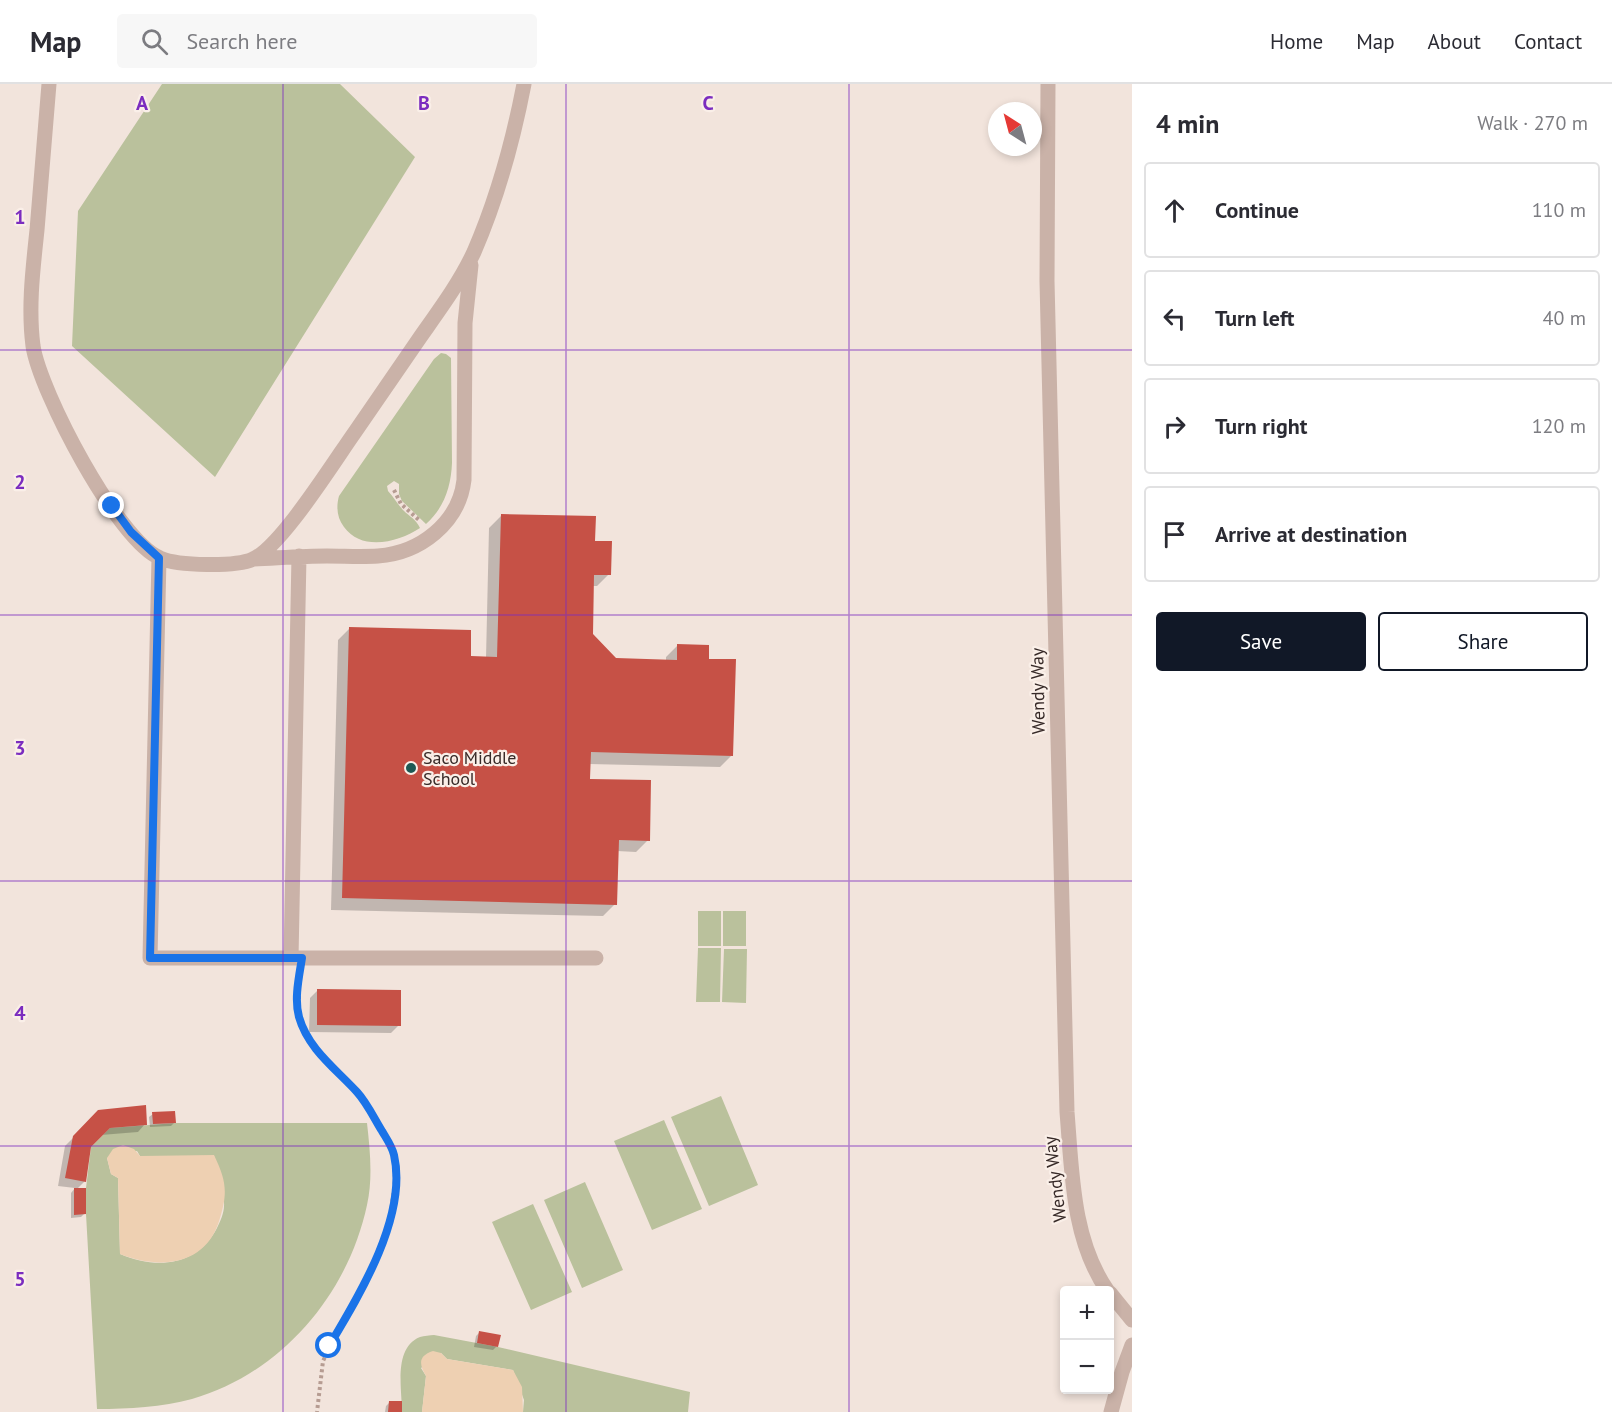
<!DOCTYPE html>
<html lang="en">
<head>
<meta charset="utf-8">
<style>
	:root { --surface:#fff; --page:#f7f7f7; --text:#2b2b33; --muted:#7c7c81; --line:#e1e1e2; --accent:#111827 }
	body { margin:0; font-family:"PT Sans",sans-serif; background:var(--page); color:var(--text) }
	.controls { position:absolute; right:18px; bottom:18px; display:grid; overflow:hidden; border-radius:6px; box-shadow:0 3px 9px #0003 }
	.controls button { width:54px; height:54px; display:grid; place-items:center; padding:0; border:0; border-bottom:2px solid var(--line); background:var(--surface); color:var(--text); font:30px sans-serif }
	.compass { position:absolute; left:988px; top:18px; width:54px; height:54px; border-radius:50%; background:var(--surface); box-shadow:0 3px 9px #0003; rotate:324deg }
	.stop { position:absolute; width:18px; height:18px; margin:-14px; border:4px solid #1a73e8; border-radius:50%; background:#fff }
	.stop.end { background:#1a73e8; border-color:#fff; box-shadow:0 2px 6px #0008 }
	.list { margin:0; padding:0; list-style:none }
	h2 { display:flex; justify-content:space-between; align-items:center; height:78px; margin:0; padding:0 24px; font-size:26px }
	h2 small { font-size:20px; font-weight:400; color:var(--muted) }
	.list li { display:grid; grid-template-columns:39px 1fr auto; gap:18px; align-items:center; box-sizing:border-box; height:96px; margin:0 12px 12px; padding:0 12px; border:2px solid var(--line); border-radius:6px }
	.list b { display:block; font-size:22px; white-space:nowrap }
	.list em { font-size:20px; font-style:normal; color:var(--muted) }
	.actions { display:flex; gap:12px; padding:18px 24px }
	.actions a { flex:1; padding:14px 0; border:2px solid var(--accent); border-radius:6px; text-align:center; font-size:21px; color:var(--accent) }
	.actions .main { background:var(--accent); color:#fff }
	.icon { flex:none; width:33px; height:33px; fill:none; stroke:currentColor; stroke-width:2; stroke-linecap:round; stroke-linejoin:round }
	.map { position:relative; flex:none; width:1132px; height:1328px; overflow:hidden }
	header { display:flex; align-items:center; gap:36px; box-sizing:border-box; height:84px; padding:0 30px; background:var(--surface); border-bottom:2px solid var(--line) }
	header strong { font-size:28px }
	nav { display:flex; gap:33px; margin-inline-start:auto; font-size:21px }
	.search { width:420px; height:54px; background:var(--page); display:flex; align-items:center; gap:15px; box-sizing:border-box; padding:0 21px; border-radius:6px; color:var(--muted); font-size:22px }
	main { display:flex }
	aside { flex:1; background:var(--surface) }
	.map>svg:first-child { display:block }
</style>
</head>
<body>
<header>
<strong>Map</strong>
<div class="search"><svg class="icon" aria-label="search" viewBox="0 0 24 24"><circle cx="10" cy="10" r="6"/><path d="M15 15l6 6"/></svg>Search here</div>
<nav><a>Home</a><a>Map</a><a>About</a><a>Contact</a></nav>
</header>
<main>
<div class="map">
<svg width="1132" height="1328" viewBox="0 0 1132 1328">
	<rect width="100%" height="100%" fill="#f2e4dc"/>
	<path fill="#bac19c" fill-rule="evenodd" d="M 162,0 L 340,0 L 415,73 L 215,393 L 72,262 L 78,127 Z
		M 441,269 L 446,270 L 451,274 L 452,379 C 451,403 444,424 426,440 L 402,417 L 399,410 L 399,400 L 394,397 L 387,402 L 388,407 C 394,413 397,420 403,426 C 410,433 416,435 420,444 C 399,458 362,468 344,443 C 337,434 336,423 339,412 L 434,275 Z
		M 698,827 L 721,827 L 721,862 L 698,862 Z
		M 723,827 L 746,827 L 746,862 L 723,862 Z
		M 698,864 L 721,864 L 720,918 L 696,918 Z
		M 724,865 L 747,865 L 746,919 L 722,918 Z
		M 721,1012 L 758,1101 L 709,1122 L 671,1033 Z
		M 664,1036 L 702,1125 L 652,1146 L 614,1057 Z
		M 176,1039 L 367,1039 C 370,1066 373,1094 367,1121 C 348,1210 282,1289 192,1315 C 162,1323 129,1325 97,1325 L 86,1130 L 86,1104 L 91,1063 L 110,1044 ZM 137,1067 L 140,1072 L 214,1072 C 217,1084 225,1111 224,1122 C 224,1129 220,1138 217,1144 C 197,1182 157,1186 120,1170 L 118,1094 L 111,1090 L 107,1074 Z
		M 585,1098 L 623,1186 L 582,1204 L 544,1116 Z
		M 533,1120 L 572,1208 L 531,1226 L 492,1138 Z
		M 434,1251 L 498,1263 L 690,1308 L 688,1328 L 523,1328 L 524,1316 L 513,1286 L 447,1275 L 441,1269 L 421,1284 L 426,1292 L 422,1328 L 402,1328 C 402,1305 393,1264 420,1253 C 424,1252 430,1251 434,1251 Z"/>
	<path fill="#eed0b2" d="M 123,1061 L 134,1065 L 140,1072 L 214,1071 C 226,1096 228,1108 220,1134 C 207,1182 160,1186 120,1170 L 118,1094 L 111,1090 L 107,1074 L 113,1065 Z
		M 433,1267 L 441,1269 L 447,1275 L 513,1286 L 522,1303 L 523,1328 L 422,1328 L 426,1292 C 419,1280 418,1272 433,1267 Z"/>
	<path fill="#0003" d="M 501,432 L 594,459 L 609,490 L 597,502 L 593,502 L 591,551 L 615,576 L 666,577 L 666,573 L 678,561 L 707,576 L 732,671 L 720,683 L 589,680 L 588,696 L 648,756 L 636,768 L 617,767 L 615,820 L 603,832 L 331,826 L 338,556 L 350,544 L 469,574 L 486,574 L 489,444 Z
		M 318,906 L 399,941 L 391,949 L 309,948 L 310,914 Z
		M 99,1028 L 145,1040 L 138,1048 L 101,1051 L 90,1062 L 85,1097 L 77,1105 L 84,1130 L 81,1133 L 71,1134 L 71,1109 L 75,1104 L 58,1102 L 65,1062 Z
		M 153,1030 L 175,1038 L 171,1042 L 150,1043 L 149,1033 Z
		M 480,1248 L 497,1262 L 493,1266 L 474,1263 L 476,1252 Z
		M 389,1319 L 400,1328 L 385,1328 L 386,1322 Z"/>
	<path fill="#c65146" d="M 501,430 L 596,432 L 595,457 L 612,457 L 611,491 L 594,491 L 593,550 L 616,574 L 677,576 L 677,560 L 709,561 L 709,575 L 736,575 L 733,672 L 591,668 L 590,695 L 651,696 L 650,757 L 619,756 L 617,821 L 342,814 L 349,543 L 471,546 L 471,572 L 497,573 Z
		M 317,905 L 401,906 L 401,942 L 317,941 Z
		M 146,1021 L 147,1041 L 110,1044 L 91,1063 L 86,1098 L 65,1094 L 73,1052 L 98,1026 Z
		M 175,1027 L 176,1039 L 153,1040 L 152,1028 Z
		M 74,1104 L 86,1104 L 86,1130 L 74,1131 Z
		M 479,1247 L 501,1251 L 498,1263 L 477,1259 Z
		M 389,1317 L 402,1317 L 402,1328 L 388,1328 Z"/>
	<g fill="none" stroke-linecap="round" stroke-linejoin="round">
		<path stroke="#b69c92" stroke-width="4" stroke-dasharray="3 3" stroke-linecap="butt" d="M 394,406 L 401,420 L 419,436
			M 299,894 L 299,931 L 305,949 L 315,964 L 359,1010 L 373,1031 L 394,1072 L 395,1097 L 390,1136 L 381,1164 L 323,1277 L 317,1328"/>
		<path stroke="#cab2a8" stroke-width="15" d="M 49,0 C 45,49 41,97 37,146 C 33,184 28,223 33,262 C 40,308 118,457 160,474 C 178,482 236,483 253,475 C 281,463 335,376 355,348 C 377,316 399,284 421,252 C 440,225 460,198 474,168 C 497,115 513,57 524,0
			M 159,474 L 150,874 L 596,874
			M 254,475 C 278,474 303,472 327,472 C 344,472 362,473 378,472 C 420,469 459,439 464,396 L 465,239 L 471,181
			M 291,874 L 299,472"/>
		<path stroke="#cab2a8" stroke-width="15" d="M 1048,0 L 1047,197 L 1067,1028 C 1072,1088 1072,1155 1107,1206
			M 1110,1209 L 1132,1236
			M 1111,1328 L 1122,1288 L 1132,1261"/>
	</g>
	<g fill="none" stroke-linecap="round" stroke-linejoin="round">
		<path stroke="#1a73e8" stroke-width="8" d="M 112,422 L 131,448 L 159,474 L 150,874 L 302,874 C 299,893 294,915 299,933 C 308,965 336,985 357,1008 C 367,1019 374,1034 382,1047 C 386,1054 392,1062 394,1071 C 408,1132 359,1212 329,1262"/>
	</g>
	<path fill="none" stroke="#7b2cbf" stroke-width="1.5" stroke-opacity="0.55" d="M 283,0 L 283,1328M 566,0 L 566,1328M 849,0 L 849,1328M 0,266 L 1132,266M 0,531 L 1132,531M 0,797 L 1132,797M 0,1062 L 1132,1062"/>
	<circle fill="#1d5954" stroke="#faefe8" stroke-width="2" cx="411" cy="684" r="6"/>
	<g text-anchor="middle" stroke-width="4.5" stroke-linejoin="round" paint-order="stroke">
		<g font-size="18" fill="#372a28" stroke="#faefe8">
			<text transform="translate(1038 607) rotate(-91)" y="6">Wendy Way</text>
			<text transform="translate(1055 1095) rotate(-97)" y="6">Wendy Way</text>
		</g>
		<g font-size="18" fill="#372a28" stroke="#faefe8" text-anchor="start">
			<text x="423" y="680">Saco Middle<tspan x="423" dy="21">School</tspan></text>
		</g>
	</g>
	<g font-size="20" text-anchor="middle" font-weight="bold" fill="#7b2cbf" stroke="#faefe8" stroke-width="4.5" stroke-linejoin="round" paint-order="stroke">
		<text x="142" y="26">A</text>
		<text x="424" y="26">B</text>
		<text x="708" y="26">C</text>
		<text x="20" y="140">1</text>
		<text x="20" y="405">2</text>
		<text x="20" y="671">3</text>
		<text x="20" y="936">4</text>
		<text x="20" y="1202">5</text>
	</g>
</svg>
<div class="controls">
<button>+</button>
<button>−</button>
</div>
<svg class="compass" viewBox="-18 -18 36 36"><path d="M0-13l5 13h-10z" fill="#e53935"/><path d="M0 13l5-13h-10z" fill="#7c7c81"/></svg>
<div class="stop" style="left:329px;top:1262px"></div>
<div class="stop end" style="left:112px;top:422px"></div>
</div>
<aside>
<h2>4 min<small>Walk · 270 m</small></h2>
<ul class="list">
<li><svg class="icon" aria-label="ahead" viewBox="0 0 24 24"><path d="M12 20V5M6 11l6-6 6 6"/></svg><div><b>Continue</b></div><em>110 m</em></li>
<li><svg class="icon" aria-label="left" viewBox="0 0 24 24"><path d="M17 20v-9H6M10 6l-5 5 5 5"/></svg><div><b>Turn left</b></div><em>40 m</em></li>
<li><svg class="icon" aria-label="right" viewBox="0 0 24 24"><path d="M7 20v-9h11M14 6l5 5-5 5"/></svg><div><b>Turn right</b></div><em>120 m</em></li>
<li><svg class="icon" aria-label="arrive" viewBox="0 0 24 24"><path d="M6 21V4h12l-3 4 3 4H6"/></svg><div><b>Arrive at destination</b></div></li>
</ul>
<div class="actions"><a class="main">Save</a><a>Share</a></div>
</aside>
</main>
</body>
</html>
